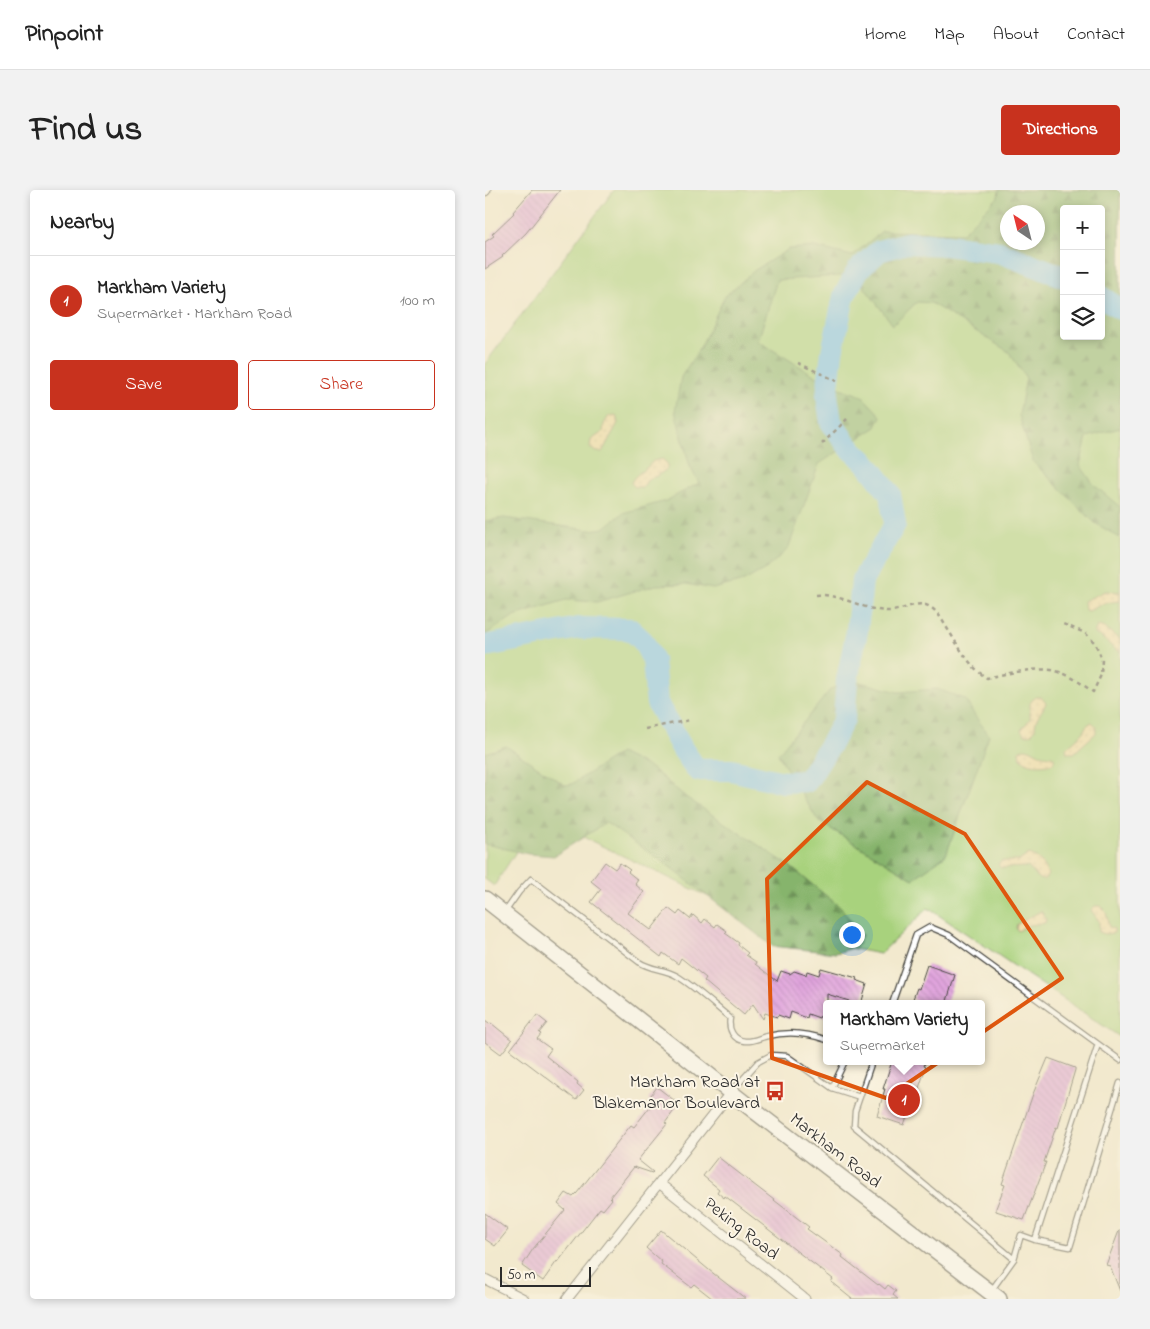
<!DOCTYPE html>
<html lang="en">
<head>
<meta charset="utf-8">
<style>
	:root { --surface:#fff; --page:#f2f2f2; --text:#222; --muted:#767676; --line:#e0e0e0; --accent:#c8321e }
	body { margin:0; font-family:"Indie Flower",sans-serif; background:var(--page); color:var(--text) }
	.controls { position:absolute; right:15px; top:15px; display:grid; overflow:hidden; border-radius:5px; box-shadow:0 2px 8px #0003 }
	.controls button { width:45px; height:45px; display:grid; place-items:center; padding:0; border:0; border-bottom:1px solid var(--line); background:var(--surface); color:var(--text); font:25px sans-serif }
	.compass { position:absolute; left:515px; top:15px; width:45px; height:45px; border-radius:50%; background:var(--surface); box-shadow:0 2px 8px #0003; rotate:325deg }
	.scale { position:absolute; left:15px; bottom:12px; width:91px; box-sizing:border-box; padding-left:5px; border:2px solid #2b2b2b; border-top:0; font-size:14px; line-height:18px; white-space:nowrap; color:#2b2b2b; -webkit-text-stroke:4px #fcf5e5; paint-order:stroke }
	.you { position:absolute; left:366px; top:744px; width:18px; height:18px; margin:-12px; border:4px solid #fff; border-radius:50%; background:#1a73e8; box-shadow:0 0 0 8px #1a73e833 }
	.badge { display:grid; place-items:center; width:32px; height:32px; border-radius:50%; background:var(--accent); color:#fff; font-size:16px; font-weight:700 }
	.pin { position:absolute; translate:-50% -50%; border:2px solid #fff; box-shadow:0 1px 5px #0006 }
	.popup { position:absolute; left:338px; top:810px; width:162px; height:65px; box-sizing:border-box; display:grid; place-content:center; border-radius:5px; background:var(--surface); filter:drop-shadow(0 1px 4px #0005); font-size:16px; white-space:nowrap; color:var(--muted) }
	.popup b { font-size:19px; color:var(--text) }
	.popup::after { content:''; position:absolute; left:50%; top:100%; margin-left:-10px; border:10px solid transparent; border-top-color:var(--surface) }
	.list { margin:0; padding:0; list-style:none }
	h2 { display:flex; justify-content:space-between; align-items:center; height:65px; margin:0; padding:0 20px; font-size:21px }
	h2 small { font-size:16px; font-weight:400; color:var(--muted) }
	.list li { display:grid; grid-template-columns:32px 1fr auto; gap:15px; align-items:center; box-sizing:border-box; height:90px; padding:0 20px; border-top:1px solid var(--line) }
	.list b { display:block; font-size:19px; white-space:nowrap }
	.list p { margin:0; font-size:16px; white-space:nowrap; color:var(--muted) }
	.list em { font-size:16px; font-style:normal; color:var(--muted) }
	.actions { display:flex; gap:10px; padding:15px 20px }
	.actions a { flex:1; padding:11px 0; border:1px solid var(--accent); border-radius:5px; text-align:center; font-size:18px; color:var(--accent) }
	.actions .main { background:var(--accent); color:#fff }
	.icon { flex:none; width:28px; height:28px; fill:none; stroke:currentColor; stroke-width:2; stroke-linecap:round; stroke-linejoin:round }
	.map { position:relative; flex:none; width:635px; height:1109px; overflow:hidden; border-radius:5px }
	header { display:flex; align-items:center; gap:30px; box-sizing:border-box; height:70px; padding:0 25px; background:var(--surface); border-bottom:1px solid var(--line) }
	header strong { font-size:24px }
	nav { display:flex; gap:28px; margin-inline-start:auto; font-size:18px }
	.intro { display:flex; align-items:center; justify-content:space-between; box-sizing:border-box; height:120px; padding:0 30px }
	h1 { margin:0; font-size:35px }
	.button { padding:12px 22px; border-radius:5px; background:var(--accent); color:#fff; font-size:18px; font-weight:700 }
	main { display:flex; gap:30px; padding:0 30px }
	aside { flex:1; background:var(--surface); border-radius:5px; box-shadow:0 2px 8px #0003 }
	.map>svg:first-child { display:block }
</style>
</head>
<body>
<header>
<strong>Pinpoint</strong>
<nav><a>Home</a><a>Map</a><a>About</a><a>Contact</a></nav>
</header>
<div class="intro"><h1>Find us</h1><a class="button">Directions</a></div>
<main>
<aside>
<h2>Nearby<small></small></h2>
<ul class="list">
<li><span class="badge">1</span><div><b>Markham Variety</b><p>Supermarket · Markham Road</p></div><em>100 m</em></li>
</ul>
<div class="actions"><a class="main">Save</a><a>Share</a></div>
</aside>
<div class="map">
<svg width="635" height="1109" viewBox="0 0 635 1109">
	<defs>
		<pattern id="forest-firs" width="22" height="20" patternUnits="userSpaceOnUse" patternTransform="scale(1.25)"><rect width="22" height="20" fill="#86b46c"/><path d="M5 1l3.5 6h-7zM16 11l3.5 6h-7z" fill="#6e9359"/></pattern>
		<pattern id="sand-dots" width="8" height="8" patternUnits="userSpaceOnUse" patternTransform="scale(1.25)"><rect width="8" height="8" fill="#eeda9e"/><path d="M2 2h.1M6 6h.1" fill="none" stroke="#cb8" stroke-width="1.8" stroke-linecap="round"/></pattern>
		<pattern id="building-back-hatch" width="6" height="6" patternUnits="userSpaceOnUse" patternTransform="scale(1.25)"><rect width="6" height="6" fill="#e0a3dd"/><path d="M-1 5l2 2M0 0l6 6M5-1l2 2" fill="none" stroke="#c08cbe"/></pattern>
	</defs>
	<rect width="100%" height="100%" fill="#fcf5e5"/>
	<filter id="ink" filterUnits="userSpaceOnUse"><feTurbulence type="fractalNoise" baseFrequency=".02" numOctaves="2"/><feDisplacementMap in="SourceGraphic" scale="10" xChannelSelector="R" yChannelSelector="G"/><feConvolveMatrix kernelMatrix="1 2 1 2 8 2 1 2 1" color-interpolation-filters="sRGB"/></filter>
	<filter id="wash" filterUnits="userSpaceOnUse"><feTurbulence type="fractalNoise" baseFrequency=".0096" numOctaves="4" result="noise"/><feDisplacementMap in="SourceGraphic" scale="20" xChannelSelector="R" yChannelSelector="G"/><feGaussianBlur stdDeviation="1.12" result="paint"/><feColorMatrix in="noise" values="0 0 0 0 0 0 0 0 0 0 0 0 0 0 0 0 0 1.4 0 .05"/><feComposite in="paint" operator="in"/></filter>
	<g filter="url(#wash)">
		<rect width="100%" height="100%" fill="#f2e9ce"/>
		<path fill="#a8d27d" stroke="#6a7e54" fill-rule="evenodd" d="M 129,0 L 635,0 L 635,847 L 443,718 L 395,764 L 308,747 L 54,626 L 9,696 L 0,689 L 0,174 ZM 579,19 L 616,19 L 616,146 L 579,146 ZM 522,22 L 552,22 L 552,52 L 522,52 Z"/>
		<path fill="url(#forest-firs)" stroke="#58704c" fill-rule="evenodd" d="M 514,0 L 635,0 L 635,238 L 602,247 L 595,275 L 609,295 L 635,317 L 635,348 L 610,333 L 548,272 L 534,225 L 541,188 L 524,162 L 446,113 L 432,112 L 408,135 L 370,85 L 292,90 L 273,151 L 344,194 L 377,206 L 396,226 L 391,237 L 334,274 L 303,359 L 282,378 L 259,391 L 228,399 L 201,394 L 171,395 L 112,412 L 81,410 L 29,426 L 0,445 L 0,331 L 19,328 L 104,340 L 119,338 L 138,323 L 181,311 L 214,293 L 205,277 L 190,221 L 196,187 L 216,156 L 240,106 L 270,80 L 304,59 L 330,57 L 367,66 L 397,41 L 477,43 L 513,7 ZM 579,19 L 616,19 L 616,146 L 579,146 ZM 522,22 L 552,22 L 552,52 L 522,52 Z
			M 364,489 L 413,502 L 452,499 L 480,509 L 490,526 L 504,545 L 461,665 L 428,689 L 333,631 L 293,564 L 345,500 Z
			M 21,556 L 80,595 L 87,594 L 135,563 L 166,578 L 202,608 L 302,674 L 355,717 L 377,745 L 372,757 L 351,763 L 287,756 L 181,674 L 121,633 L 69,666 L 43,664 L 0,654 L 0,563 Z"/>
		<path fill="url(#sand-dots)" stroke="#8c8264" d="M 131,225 L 133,233 L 117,262 L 111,262 L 105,258 L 106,250 L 118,242 L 119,234 L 124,226 Z
			M 177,269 L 182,273 L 182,279 L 172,286 L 163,289 L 158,297 L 150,297 L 146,293 C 150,283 162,280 168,271 Z
			M 620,401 L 635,402 L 635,411 L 619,413 L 604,421 L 600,420 L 599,411 Z
			M 613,436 C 622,437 627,445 635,449 L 635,462 C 625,457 620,448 610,444 L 610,440 Z
			M 550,507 L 556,507 L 561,513 C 556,525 550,525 550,540 L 545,545 L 539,544 L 536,540 L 545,529 L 545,513 Z
			M 607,532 L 611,536 L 611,543 L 589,563 L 582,563 L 581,558 L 598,543 L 601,536 Z
			M 539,558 C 547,558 551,564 558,565 C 563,566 566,565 570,568 L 568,573 C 556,576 535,577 534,561 Z
			M 544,664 C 554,668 559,675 563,685 L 559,690 L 554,689 L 543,677 L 516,678 L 513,675 L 516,671 L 534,671 Z
			M 610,716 L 615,716 L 621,722 L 624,737 L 629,739 L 629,743 L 620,744 L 614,742 L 614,731 L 606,720 Z
			M 556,721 L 561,729 L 560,733 L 544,735 L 533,741 L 531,738 L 532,734 Z"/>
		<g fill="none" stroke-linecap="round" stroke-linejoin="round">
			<path stroke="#76c0ef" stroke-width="22" d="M 616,107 L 635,119
				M 0,456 L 94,438 L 145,439 L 158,451 L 168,470 L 172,513 L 198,560 L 212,580 L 246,580 L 298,592 L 322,591 L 347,552 L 359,529 L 362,490 L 372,441 L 377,391 L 410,334 L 405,304 L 382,274 L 363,256 L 346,232 L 342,206 L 347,162 L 359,106 L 373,80 L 394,61 L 422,53 L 461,55 L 514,62 L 579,87"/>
		</g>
		<g id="blocks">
			<path fill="url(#building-back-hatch)" d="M 47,0 L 75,0 L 41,43 L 17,66 L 18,67 L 0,79 L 0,52 L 9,46 L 7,44 L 29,23 L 28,22 Z
				M 120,672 L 130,679 L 135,673 L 145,680 L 143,682 L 153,690 L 150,694 L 159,702 L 143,723 L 166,740 L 183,718 L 192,725 L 195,721 L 205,729 L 208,725 L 217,733 L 220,729 L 230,737 L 232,734 L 242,741 L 240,743 L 254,753 L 253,755 L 263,763 L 261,765 L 271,772 L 270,774 L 292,791 L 296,781 L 305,784 L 309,781 L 321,785 L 322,781 L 334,785 L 336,778 L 372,788 L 371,790 L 382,794 L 376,814 L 363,814 L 364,811 L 342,804 L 342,828 L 335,826 L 334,828 L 323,824 L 322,828 L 306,822 L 304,829 L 293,825 L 292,827 L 280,823 L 278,829 L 268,814 L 259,825 L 219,791 L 221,788 L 196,768 L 193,774 L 178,763 L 176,767 L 106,712 L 116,699 L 106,691 Z
				M 442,775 L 470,785 L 461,814 L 429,814 L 430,810 L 428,809 L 432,798 L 434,799 Z
				M 52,825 L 62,833 L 54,843 L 56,844 L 52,849 L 66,859 L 61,866 L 93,892 L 92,894 L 99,900 L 91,910 L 25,860 Z
				M 0,831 L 4,834 L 6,833 L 27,850 L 16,864 L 0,852 Z
				M 563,868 L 590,878 L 590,880 L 576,927 L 573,938 L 571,937 L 559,972 L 561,972 L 539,1030 L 511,1021 L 511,1018 L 520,995 L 517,994 L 548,904 Z
				M 407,871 L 441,871 L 439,876 L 441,877 L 430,910 L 428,909 L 419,935 L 392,926 L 400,899 L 398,899 Z
				M 172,897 L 194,914 L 180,933 L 182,934 L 153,970 L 168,982 L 167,983 L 149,977 L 125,1007 L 127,1009 L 118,1020 L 115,1018 L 73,1072 L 72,1071 L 58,1091 L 37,1076 L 48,1059 L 80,1020 L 73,1014 L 81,1003 L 88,1007 L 92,1003 L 146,935 L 149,937 L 168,913 L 163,909 Z
				M 233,967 L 324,1037 L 322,1039 L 358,1065 L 357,1067 L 393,1095 L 394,1094 L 400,1099 L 403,1095 L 411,1101 L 408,1105 L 413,1109 L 367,1109 L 346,1092 L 348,1089 L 240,1006 L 239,1008 L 232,1002 L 234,999 L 218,986 Z
				M 0,1023 L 23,1040 L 10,1056 L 0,1049 Z
				M 176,1040 L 224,1080 L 261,1109 L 228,1109 L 209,1094 L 206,1097 L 176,1074 L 177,1072 L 161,1058 Z
				M 634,1041 L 635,1041 L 635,1101 L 625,1076 L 621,1075 Z"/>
		</g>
	</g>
	<g filter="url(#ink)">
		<use href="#blocks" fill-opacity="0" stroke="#494843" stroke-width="1"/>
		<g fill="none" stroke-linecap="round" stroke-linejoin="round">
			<defs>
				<path id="lane" d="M 20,722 L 34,702 L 46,689 L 154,772 C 166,780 180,779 192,786 C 210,797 228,814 245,828 C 243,839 248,850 260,851 C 268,852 276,847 283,846 C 303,841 323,843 342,850
					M 407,814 L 431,745 L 445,737 L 464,745 L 635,870
					M 387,871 L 370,921 L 369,936 L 529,1069
					M 347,898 L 375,907
					M 247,901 L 273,872 L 286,865 L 302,866 L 347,898 L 360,871
					M 550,1050 L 585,1057 L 635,893
					M 506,1101 L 529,1069 L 536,1045 L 550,1050 L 613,854"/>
				<path id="street" d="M 0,1 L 1,0
					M 174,993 L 320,1109
					M 0,1089 L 39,1109
					M 82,1109 L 246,902"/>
				<path id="primary" d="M 0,709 L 258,912 L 514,1109"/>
			</defs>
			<use href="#lane" stroke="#494843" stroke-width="7"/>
			<use href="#street" stroke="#494843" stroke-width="11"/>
			<use href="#primary" stroke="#494843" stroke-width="18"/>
			<path stroke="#494843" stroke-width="2.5" stroke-dasharray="4 4" stroke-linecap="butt" d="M 313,173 L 352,191
				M 337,254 L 362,229
				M 331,405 C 356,403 381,422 405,421 C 418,421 433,409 445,417 C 452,421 456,428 460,435 C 472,453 483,476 502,488 C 518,484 556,476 571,481 C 585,485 596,493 608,502 L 616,485 L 617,469 L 610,453 L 600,443 L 578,434
				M 160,539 L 205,530"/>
			<use href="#lane" stroke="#fff" stroke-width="4.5"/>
			<use href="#street" stroke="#fff" stroke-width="9"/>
			<use href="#primary" stroke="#fff" stroke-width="15"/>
		</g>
	</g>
	<path d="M0 0H635V1109H0ZM 382,592 L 480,644 L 577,788 L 401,908 L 287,868 L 282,689 Z" fill="#f2e9ce" fill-opacity=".55" fill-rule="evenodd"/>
	<path fill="none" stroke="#df570e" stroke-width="4" stroke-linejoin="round" d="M 382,592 L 480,644 L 577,788 L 401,908 L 287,868 L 282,689 Z"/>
	<defs>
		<symbol id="bus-bare" viewBox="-9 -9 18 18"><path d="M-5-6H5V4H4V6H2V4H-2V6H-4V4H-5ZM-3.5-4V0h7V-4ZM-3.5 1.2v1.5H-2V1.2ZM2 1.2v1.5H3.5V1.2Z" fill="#c8321e" stroke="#fcf5e5" stroke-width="2.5" paint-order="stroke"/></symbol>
	</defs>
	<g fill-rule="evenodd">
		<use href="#bus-bare" x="276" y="887" width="28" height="28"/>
	</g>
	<g text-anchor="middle" stroke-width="4" stroke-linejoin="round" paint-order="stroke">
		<g font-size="18" fill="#2b2b2b" stroke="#fcf5e5" text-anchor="end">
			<text x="275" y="897">Markham Road at<tspan x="275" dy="21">Blakemanor Boulevard</tspan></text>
		</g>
		<g font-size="18" fill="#2b2b2b" stroke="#fcf5e5">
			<text transform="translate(351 960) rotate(38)" y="6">Markham Road</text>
			<text transform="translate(257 1038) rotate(38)" y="6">Peking Road</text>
		</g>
	</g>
</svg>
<div class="controls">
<button>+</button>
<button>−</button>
<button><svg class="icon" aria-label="layers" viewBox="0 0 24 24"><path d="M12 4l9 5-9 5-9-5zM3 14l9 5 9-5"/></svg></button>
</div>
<svg class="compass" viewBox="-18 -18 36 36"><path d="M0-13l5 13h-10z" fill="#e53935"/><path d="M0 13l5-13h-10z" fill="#767676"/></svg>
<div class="scale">50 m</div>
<div class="you"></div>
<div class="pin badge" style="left:419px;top:910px">1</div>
<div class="popup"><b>Markham Variety</b>Supermarket</div>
</div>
</main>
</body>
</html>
